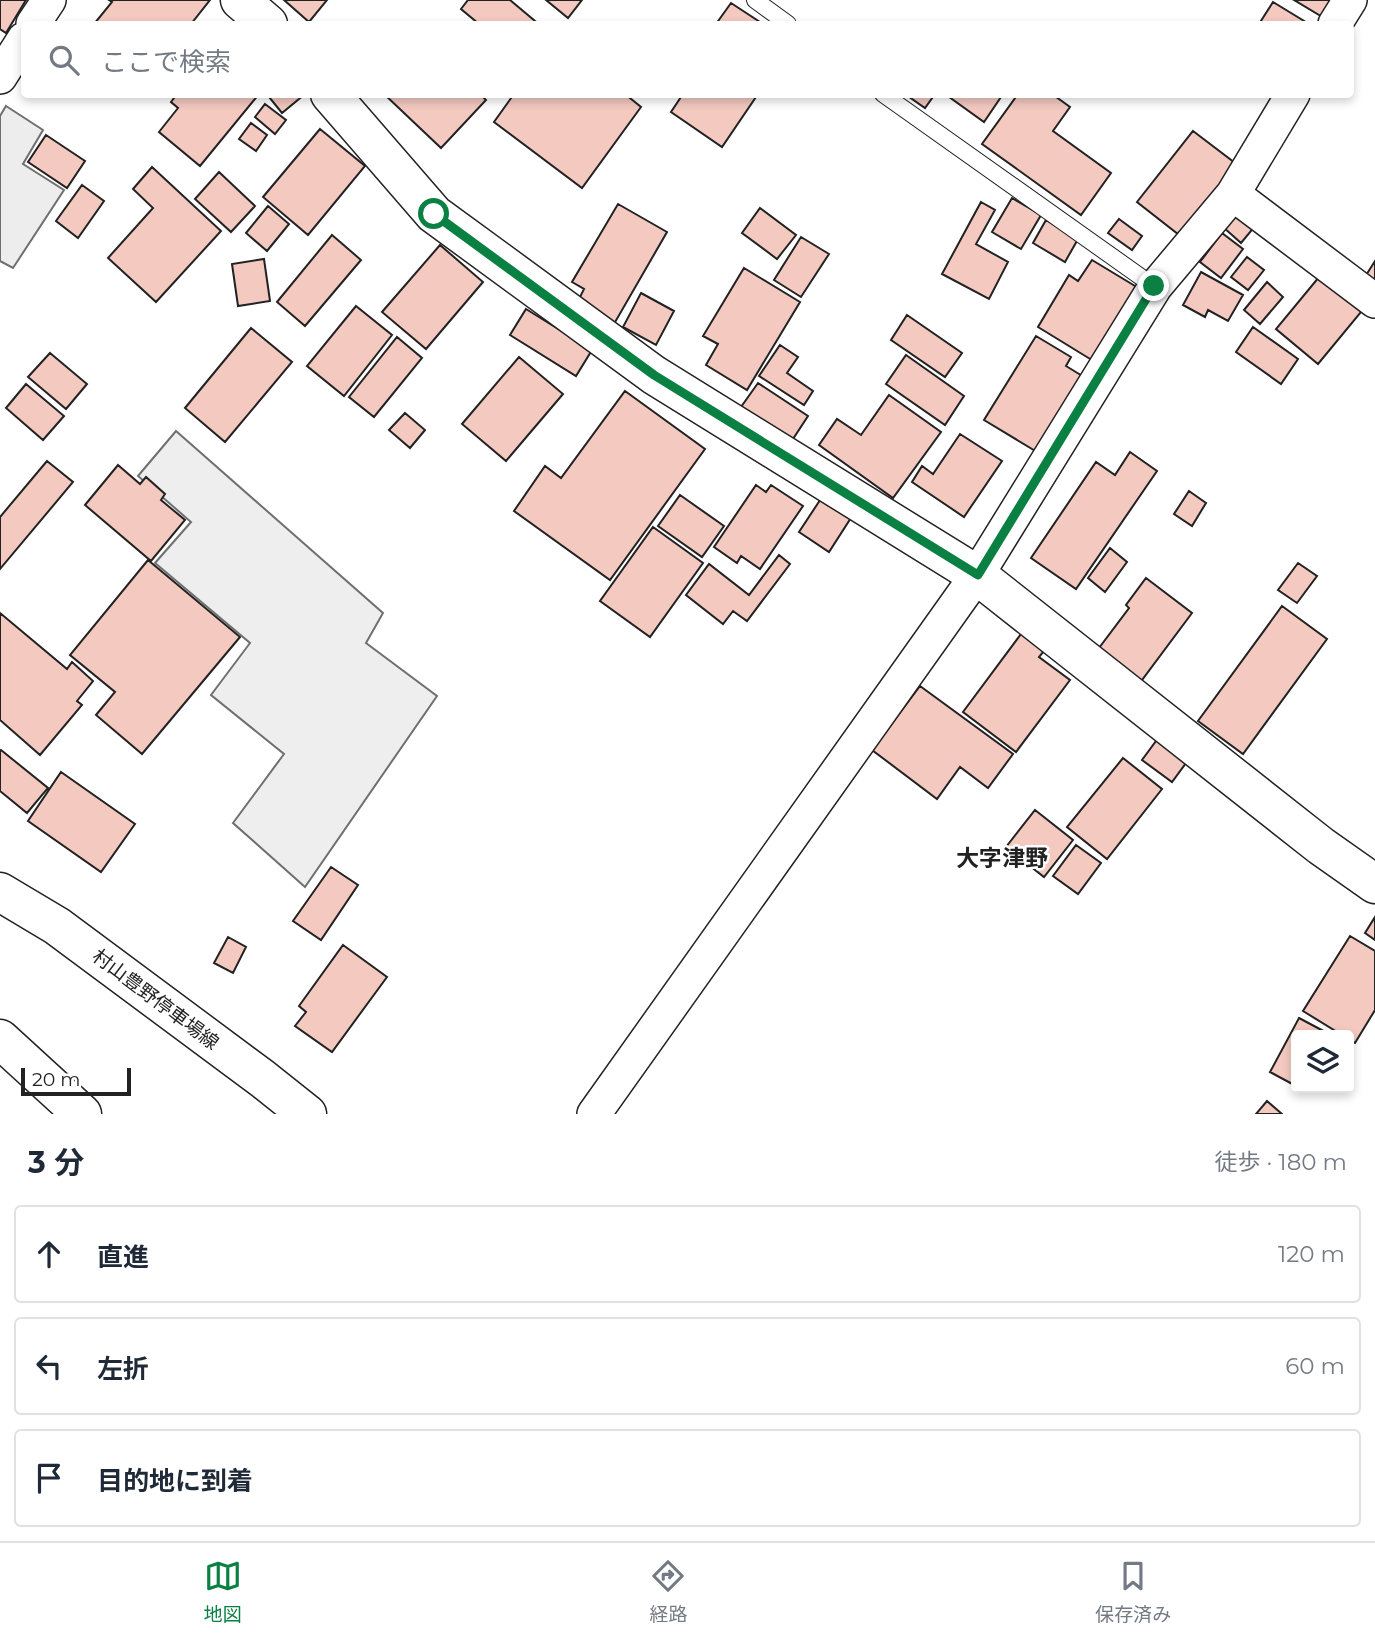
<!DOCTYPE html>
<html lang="ja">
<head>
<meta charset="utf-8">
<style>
	:root { --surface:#fff; --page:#f6f6f7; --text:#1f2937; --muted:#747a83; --line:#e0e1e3; --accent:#0b8043 }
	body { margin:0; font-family:Montserrat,"Noto Sans JP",sans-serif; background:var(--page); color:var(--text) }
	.controls { position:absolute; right:21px; bottom:21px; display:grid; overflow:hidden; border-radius:7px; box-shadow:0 4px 10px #0003 }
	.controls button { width:63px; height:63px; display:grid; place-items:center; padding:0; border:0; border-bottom:2px solid var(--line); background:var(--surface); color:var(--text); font:35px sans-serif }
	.scale { position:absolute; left:21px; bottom:18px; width:110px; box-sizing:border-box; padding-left:7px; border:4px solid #222; border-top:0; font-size:19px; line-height:24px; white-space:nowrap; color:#222; -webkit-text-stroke:5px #fff; paint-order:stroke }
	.stop { position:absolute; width:21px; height:21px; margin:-16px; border:5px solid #0b8043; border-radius:50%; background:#fff }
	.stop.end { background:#0b8043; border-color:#fff; box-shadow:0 2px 7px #0008 }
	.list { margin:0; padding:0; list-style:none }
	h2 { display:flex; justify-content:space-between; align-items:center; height:91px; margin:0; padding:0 28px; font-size:30px }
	h2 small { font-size:23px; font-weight:400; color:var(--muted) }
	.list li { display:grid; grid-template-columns:46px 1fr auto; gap:21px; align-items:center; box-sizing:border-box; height:98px; margin:0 14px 14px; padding:0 14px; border:2px solid var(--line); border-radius:7px }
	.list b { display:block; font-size:26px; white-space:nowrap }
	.list em { font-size:23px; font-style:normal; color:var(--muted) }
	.icon { flex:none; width:38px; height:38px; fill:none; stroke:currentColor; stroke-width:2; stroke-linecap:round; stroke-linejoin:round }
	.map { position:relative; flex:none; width:1375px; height:1114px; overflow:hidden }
	.search { position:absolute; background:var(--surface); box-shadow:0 4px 10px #0003; left:21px; right:21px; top:21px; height:77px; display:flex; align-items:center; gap:18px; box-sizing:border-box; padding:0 24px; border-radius:7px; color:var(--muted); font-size:26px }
	.sheet { height:427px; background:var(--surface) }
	nav { display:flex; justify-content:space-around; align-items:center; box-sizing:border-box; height:98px; border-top:2px solid var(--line); background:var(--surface); font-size:19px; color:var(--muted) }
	nav a { display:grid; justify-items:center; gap:4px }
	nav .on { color:var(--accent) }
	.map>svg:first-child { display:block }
</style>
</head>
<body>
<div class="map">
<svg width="1375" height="1114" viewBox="0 0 1375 1114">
	<rect width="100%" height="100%" fill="#fff"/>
	<path fill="#eee" stroke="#6f6f6f" stroke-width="2" d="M 176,431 L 383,613 L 366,643 L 437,696 L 305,887 L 233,823 L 284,754 L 211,695 L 250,643 L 155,563 L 191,522 L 138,476 Z"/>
	<path fill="#ededed" stroke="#6f6f6f" stroke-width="2" d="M 6,106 L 43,130 L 23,164 L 64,190 L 13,268 L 0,261 L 0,116 Z"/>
	<path fill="#f3c9c0" stroke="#222" stroke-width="2" d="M 0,0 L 26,0 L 6,33 L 0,29 Z
		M 109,0 L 210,0 L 191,24 L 94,24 L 112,2 Z
		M 284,0 L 327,0 L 309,22 Z
		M 468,0 L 510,0 L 535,21 L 531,24 L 479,24 L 461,9 Z
		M 546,0 L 582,0 L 568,18 Z
		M 1294,0 L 1342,0 L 1329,21 Z
		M 1273,2 L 1309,24 L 1259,24 Z
		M 731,3 L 763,24 L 716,24 Z
		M 177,94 L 259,94 L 200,166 L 159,132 L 178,108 L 171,102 Z
		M 271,94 L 305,94 L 282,113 L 269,97 Z
		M 384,94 L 480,94 L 486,100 L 441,148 Z
		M 514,94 L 625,94 L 641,107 L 582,188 L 494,122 Z
		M 683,94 L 758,94 L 722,147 L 671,112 Z
		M 905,94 L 935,94 L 925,108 Z
		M 945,94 L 1003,94 L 984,122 Z
		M 1018,94 L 1052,94 L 1070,107 L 1053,131 L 1111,173 L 1081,215 L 982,144 Z
		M 265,104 L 286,120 L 275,134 L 255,117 Z
		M 251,123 L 267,135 L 256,151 L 239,139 Z
		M 320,129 L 365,166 L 308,235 L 263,197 Z
		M 1193,131 L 1239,166 L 1183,238 L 1137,202 Z
		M 46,135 L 85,161 L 67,188 L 28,162 Z
		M 152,167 L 221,231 L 156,302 L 108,258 L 153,208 L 133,189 Z
		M 219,172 L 255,206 L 231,232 L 195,199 Z
		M 82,185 L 104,201 L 78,238 L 56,221 Z
		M 1012,198 L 1041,215 L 1021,249 L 992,232 Z
		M 981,202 L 995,210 L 976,244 L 1008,262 L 989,299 L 942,274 Z
		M 618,204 L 667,232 L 614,324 L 577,303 L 584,289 L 572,282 Z
		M 268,206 L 289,224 L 267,251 L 246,233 Z
		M 760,208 L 796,235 L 777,259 L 742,233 Z
		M 1238,210 L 1256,225 L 1241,243 L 1223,227 Z
		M 1119,219 L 1142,236 L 1132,250 L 1108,233 Z
		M 1046,220 L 1078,239 L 1065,262 L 1033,243 Z
		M 1222,233 L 1243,249 L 1221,278 L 1200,262 Z
		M 332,235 L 361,260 L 305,326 L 277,302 Z
		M 801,237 L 829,254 L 801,297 L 774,280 Z
		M 440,245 L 483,282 L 426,349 L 382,312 Z
		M 1247,257 L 1264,270 L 1248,290 L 1231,277 Z
		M 264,259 L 270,301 L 238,306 L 232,264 Z
		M 1092,260 L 1140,289 L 1095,362 L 1038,327 L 1069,275 L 1078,281 Z
		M 1375,261 L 1375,287 L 1363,280 Z
		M 744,268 L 800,302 L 747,390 L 706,365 L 718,344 L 703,336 Z
		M 1324,271 L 1366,306 L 1318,364 L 1276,329 Z
		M 1201,272 L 1243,295 L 1228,321 L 1208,310 L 1205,317 L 1183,305 Z
		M 1267,282 L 1283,297 L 1260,324 L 1244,310 Z
		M 641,293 L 674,311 L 656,345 L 623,327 Z
		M 356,306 L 392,335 L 344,396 L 307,366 Z
		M 526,309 L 592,350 L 576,376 L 510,335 Z
		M 907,315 L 962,353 L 945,377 L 891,340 Z
		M 1253,327 L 1298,359 L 1281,384 L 1236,352 Z
		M 251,328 L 292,362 L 225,442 L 185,408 Z
		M 1036,336 L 1071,357 L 1066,366 L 1084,377 L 1037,452 L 984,420 Z
		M 397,337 L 422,358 L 374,417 L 349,397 Z
		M 780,345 L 798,357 L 787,373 L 813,391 L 804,405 L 759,376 Z
		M 50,353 L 87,384 L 66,409 L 28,377 Z
		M 906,355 L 964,396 L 945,425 L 886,384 Z
		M 519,357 L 563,394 L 506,461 L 462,424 Z
		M 758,383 L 808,416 L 791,442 L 741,407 Z
		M 26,384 L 64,416 L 43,440 L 6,408 Z
		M 625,391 L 705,449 L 610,580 L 514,511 L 545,466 L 561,478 Z
		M 889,395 L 941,432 L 893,498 L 819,445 L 837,419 L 861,435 Z
		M 405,413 L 425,430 L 410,448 L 389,430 Z
		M 960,434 L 1002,461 L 964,517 L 912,482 L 922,466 L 933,474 Z
		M 1130,452 L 1157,471 L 1076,589 L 1031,558 L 1096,462 L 1115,475 Z
		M 47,461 L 73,482 L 0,569 L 0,517 Z
		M 118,465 L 140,484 L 146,477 L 165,494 L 161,500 L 185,520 L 151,561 L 85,505 Z
		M 756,485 L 766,492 L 771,485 L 803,506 L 760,569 L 741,556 L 737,563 L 714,547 Z
		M 826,491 L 856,510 L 829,552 L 799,532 Z
		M 1189,491 L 1206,503 L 1192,526 L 1174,514 Z
		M 680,495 L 724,526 L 702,557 L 658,526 Z
		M 653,527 L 703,563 L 650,637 L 600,601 Z
		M 1110,548 L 1127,562 L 1105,592 L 1088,578 Z
		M 779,555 L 790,564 L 747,621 L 733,611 L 723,624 L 686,595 L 709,564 L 749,595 Z
		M 148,560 L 240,637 L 142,754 L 96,715 L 115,692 L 70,655 Z
		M 1298,563 L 1317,576 L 1297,603 L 1278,590 Z
		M 1146,578 L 1192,613 L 1139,684 L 1096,652 L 1129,608 L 1126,605 Z
		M 1282,606 L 1327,639 L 1243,754 L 1198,721 Z
		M 0,613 L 67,669 L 72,662 L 93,681 L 77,701 L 82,705 L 40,755 L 0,720 Z
		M 1021,634 L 1044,651 L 1039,657 L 1070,680 L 1016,752 L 963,712 Z
		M 920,686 L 1013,754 L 988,788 L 960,767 L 937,799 L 872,750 Z
		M 1159,737 L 1189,759 L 1172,782 L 1142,760 Z
		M 1,750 L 48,788 L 27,813 L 0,791 L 0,751 Z
		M 1123,758 L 1162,789 L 1107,859 L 1067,827 Z
		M 61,772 L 135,824 L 101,872 L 28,821 Z
		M 1035,810 L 1073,840 L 1044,877 L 1006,847 Z
		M 1076,845 L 1101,863 L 1078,894 L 1053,876 Z
		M 331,867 L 358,885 L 321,940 L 293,921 Z
		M 1375,917 L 1375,940 L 1365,933 Z
		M 1350,936 L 1375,951 L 1375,1010 L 1355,1043 L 1349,1040 L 1349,1035 L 1342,1035 L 1303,1011 Z
		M 228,937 L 246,947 L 233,973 L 214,963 Z
		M 343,945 L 387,977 L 332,1052 L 295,1026 L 306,1012 L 299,1006 Z
		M 1299,1018 L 1331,1035 L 1296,1035 L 1296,1086 L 1270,1072 Z
		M 1267,1101 L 1282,1114 L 1256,1114 Z"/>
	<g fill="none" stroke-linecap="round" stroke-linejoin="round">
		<defs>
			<path id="service" d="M 755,0 L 788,24
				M 883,94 L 1155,287"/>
			<path id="minor" d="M 33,24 L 49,0
				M 1335,24 L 1350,0
				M 0,77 L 24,39
				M 1233,194 L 1375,301
				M 594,1114 L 977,575 L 1155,287 L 1233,194 L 1293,94"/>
			<path id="tertiary" d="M 240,0 L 268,24
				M 330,94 L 434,214 L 654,375 L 977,575 L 1321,846 L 1375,884"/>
			<path id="secondary" d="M 0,892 L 57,926 L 263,1079 L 307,1114
				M 0,1039 L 82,1114"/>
		</defs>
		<use href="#service" stroke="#222" stroke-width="18"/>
		<use href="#minor" stroke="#222" stroke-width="36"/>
		<use href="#tertiary" stroke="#222" stroke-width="41"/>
		<use href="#secondary" stroke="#222" stroke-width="41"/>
		<use href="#service" stroke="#fff" stroke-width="16"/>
		<use href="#minor" stroke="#fff" stroke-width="33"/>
		<use href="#tertiary" stroke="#fff" stroke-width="38"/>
		<use href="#secondary" stroke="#fff" stroke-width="38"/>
	</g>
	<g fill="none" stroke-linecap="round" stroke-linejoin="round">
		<path stroke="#0b8043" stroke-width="9" d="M 434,214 L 654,375 L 978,575 L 1154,286"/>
	</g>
	<g text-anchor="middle" stroke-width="5" stroke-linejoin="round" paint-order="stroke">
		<g font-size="19" fill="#222" stroke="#fff">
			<text transform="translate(156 999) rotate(37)" y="7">村山豊野停車場線</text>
		</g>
		<g font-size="23" font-weight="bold" fill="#222" stroke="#fff">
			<text x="1002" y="866">大字津野</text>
		</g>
	</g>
</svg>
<div class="controls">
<button><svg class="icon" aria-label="layers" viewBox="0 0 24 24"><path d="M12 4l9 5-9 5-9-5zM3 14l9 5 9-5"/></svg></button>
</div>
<div class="scale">20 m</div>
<div class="stop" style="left:434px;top:214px"></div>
<div class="stop end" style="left:1154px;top:286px"></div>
<div class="search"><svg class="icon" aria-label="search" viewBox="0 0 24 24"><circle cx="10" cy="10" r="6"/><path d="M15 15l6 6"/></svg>ここで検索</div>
</div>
<section class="sheet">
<h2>3 分<small>徒歩 · 180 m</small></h2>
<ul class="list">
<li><svg class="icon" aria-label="ahead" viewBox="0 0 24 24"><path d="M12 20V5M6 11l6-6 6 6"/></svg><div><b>直進</b></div><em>120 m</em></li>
<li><svg class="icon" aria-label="left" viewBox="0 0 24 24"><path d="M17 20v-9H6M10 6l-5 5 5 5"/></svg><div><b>左折</b></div><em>60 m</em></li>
<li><svg class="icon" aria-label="arrive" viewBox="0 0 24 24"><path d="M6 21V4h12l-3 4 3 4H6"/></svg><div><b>目的地に到着</b></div></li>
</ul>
</section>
<nav>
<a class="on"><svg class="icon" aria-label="map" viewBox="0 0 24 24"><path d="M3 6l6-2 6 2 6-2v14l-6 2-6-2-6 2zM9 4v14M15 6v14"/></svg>地図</a>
<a><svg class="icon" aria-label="directions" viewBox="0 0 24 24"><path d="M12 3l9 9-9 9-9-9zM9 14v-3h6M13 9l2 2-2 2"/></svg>経路</a>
<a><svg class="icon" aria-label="saved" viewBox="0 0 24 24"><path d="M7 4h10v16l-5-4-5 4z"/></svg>保存済み</a>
</nav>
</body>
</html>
